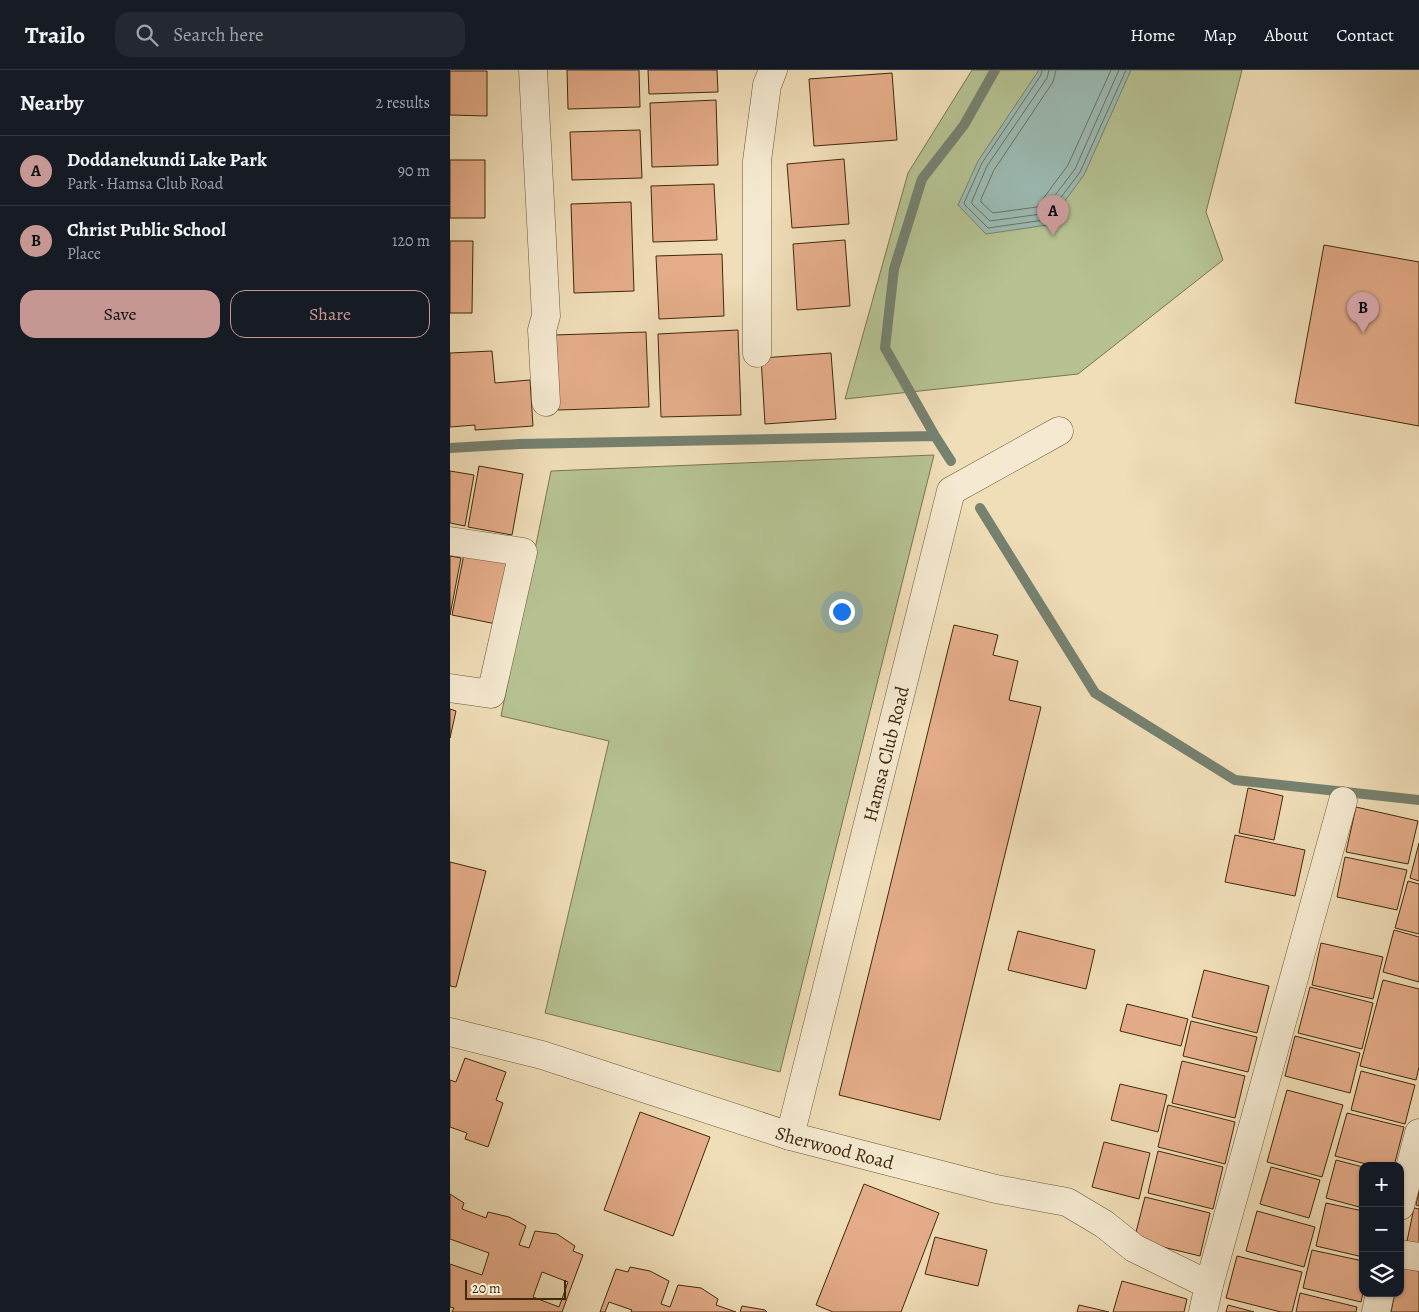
<!DOCTYPE html>
<html lang="en">
<head>
<meta charset="utf-8">
<style>
	:root { --surface:#171b24; --page:#242831; --text:#f1f3f6; --muted:#9ea1a6; --line:#363941; --accent:#c59692 }
	body { margin:0; font-family:Alegreya,serif; background:var(--page); color:var(--text) }
	.controls { position:absolute; right:15px; bottom:15px; display:grid; overflow:hidden; border-radius:10px; box-shadow:0 1px 4px #0004 }
	.controls button { width:45px; height:45px; display:grid; place-items:center; padding:0; border:0; border-bottom:1px solid var(--line); background:var(--surface); color:var(--text); font:25px sans-serif }
	.scale { position:absolute; left:15px; bottom:12px; width:101px; box-sizing:border-box; padding-left:5px; border:2px solid #3f2a0a; border-top:0; font-size:14px; line-height:18px; white-space:nowrap; color:#3f2a0a; -webkit-text-stroke:4px #f5ead1; paint-order:stroke }
	.you { position:absolute; left:391px; top:541px; width:18px; height:18px; margin:-12px; border:4px solid #fff; border-radius:50%; background:#1a73e8; box-shadow:0 0 0 8px #1a73e833 }
	.badge { display:grid; place-items:center; width:32px; height:32px; border-radius:50%; background:var(--accent); color:#111; font-size:16px; font-weight:700 }
	.pin { position:absolute; translate:-50% -41px; filter:drop-shadow(0 1px 2px #0008) }
	.pin::after { content:''; position:absolute; top:26px; width:18px; height:15px; background:inherit; clip-path:polygon(0 0,100% 0,50% 100%) }
	.list { margin:0; padding:0; list-style:none }
	h2 { display:flex; justify-content:space-between; align-items:center; height:65px; margin:0; padding:0 20px; font-size:21px }
	h2 small { font-size:16px; font-weight:400; color:var(--muted) }
	.list li { display:grid; grid-template-columns:32px 1fr auto; gap:15px; align-items:center; box-sizing:border-box; height:70px; padding:0 20px; border-top:1px solid var(--line) }
	.list b { display:block; font-size:19px; white-space:nowrap }
	.list p { margin:0; font-size:16px; white-space:nowrap; color:var(--muted) }
	.list em { font-size:16px; font-style:normal; color:var(--muted) }
	.actions { display:flex; gap:10px; padding:15px 20px }
	.actions a { flex:1; padding:11px 0; border:1px solid var(--accent); border-radius:15px; text-align:center; font-size:18px; color:var(--accent) }
	.actions .main { background:var(--accent); color:#111 }
	.icon { flex:none; width:28px; height:28px; fill:none; stroke:currentColor; stroke-width:2; stroke-linecap:round; stroke-linejoin:round }
	.map { position:relative; flex:none; width:969px; height:1242px; overflow:hidden }
	header { display:flex; align-items:center; gap:30px; box-sizing:border-box; height:70px; padding:0 25px; background:var(--surface); border-bottom:1px solid var(--line) }
	header strong { font-size:24px }
	nav { display:flex; gap:28px; margin-inline-start:auto; font-size:18px }
	.search { width:350px; height:45px; background:var(--page); display:flex; align-items:center; gap:12px; box-sizing:border-box; padding:0 18px; border-radius:15px; color:var(--muted); font-size:19px }
	main { display:flex }
	aside { flex:1; background:var(--surface) }
	.map>svg:first-child { display:block }
</style>
</head>
<body>
<header>
<strong>Trailo</strong>
<div class="search"><svg class="icon" aria-label="search" viewBox="0 0 24 24"><circle cx="10" cy="10" r="6"/><path d="M15 15l6 6"/></svg>Search here</div>
<nav><a>Home</a><a>Map</a><a>About</a><a>Contact</a></nav>
</header>
<main>
<aside>
<h2>Nearby<small>2 results</small></h2>
<ul class="list">
<li><span class="badge">A</span><div><b>Doddanekundi Lake Park</b><p>Park · Hamsa Club Road</p></div><em>90 m</em></li>
<li><span class="badge">B</span><div><b>Christ Public School</b><p>Place</p></div><em>120 m</em></li>
</ul>
<div class="actions"><a class="main">Save</a><a>Share</a></div>
</aside>
<div class="map">
<svg width="969" height="1242" viewBox="0 0 969 1242">
	<rect width="100%" height="100%" fill="#f0deb8"/>
	<filter id="stains"><feTurbulence type="fractalNoise" baseFrequency=".004" numOctaves="4"/><feColorMatrix values="0 0 0 0 .2 0 0 0 0 .09 0 0 0 0 .02 0 0 0 .5 -.17"/></filter>
	<radialGradient id="worn" r=".72"><stop offset=".6" stop-color="#630" stop-opacity="0"/><stop offset="1" stop-color="#630" stop-opacity=".3"/></radialGradient>
	<path fill="#b6c292" stroke="#7a764e" d="M 522,0 L 792,0 L 756,142 L 773,190 L 628,304 L 395,329 L 458,103 Z
		M 484,385 L 330,1002 L 95,943 L 159,671 L 51,646 L 101,401 Z"/>
	<path fill="#9bbbb4" stroke="#768170" d="M 589,0 L 681,0 L 634,105 L 597,155 L 536,164 L 508,135 L 528,91 Z"/>
	<g fill="none" stroke-linecap="round" stroke-linejoin="round">
		<path stroke="#6d725f" stroke-width="1" d="M 592,0 L 591,5 L 532,93 L 514,133 L 515,135 L 538,158 L 594,150 L 630,102 L 676,0
			M 599,0 L 597,8 L 537,96 L 522,131 L 522,134 L 540,151 L 591,144 L 625,99 L 669,0
			M 606,0 L 603,12 L 544,100 L 531,129 L 531,132 L 543,143 L 587,137 L 618,95 L 661,0"/>
		<path stroke="#768170" stroke-width="10" d="M 485,366 L 435,278 L 444,199 L 472,109 L 514,55 L 545,0
			M 0,378 L 69,374 L 485,366 L 501,391
			M 530,438 L 645,623 L 785,710 L 969,730"/>
	</g>
	<path fill="#e5ad8a" stroke="#3f2a0a" fill-rule="evenodd" d="M 117,0 L 189,0 L 190,37 L 118,39 Z
		M 198,0 L 267,0 L 268,22 L 199,24 Z
		M 0,1 L 37,1 L 37,46 L 0,45 Z
		M 442,3 L 447,70 L 364,76 L 359,9 Z
		M 266,30 L 268,95 L 202,97 L 200,33 Z
		M 190,60 L 192,108 L 122,110 L 120,62 Z
		M 394,89 L 399,154 L 342,158 L 337,94 Z
		M 0,90 L 35,90 L 35,148 L 0,148 Z
		M 264,114 L 267,170 L 203,172 L 201,116 Z
		M 181,132 L 184,221 L 124,223 L 121,134 Z
		M 395,170 L 400,236 L 347,240 L 343,174 Z
		M 0,171 L 23,171 L 22,243 L 0,243 Z
		M 874,175 L 969,192 L 969,356 L 845,333 Z
		M 272,184 L 274,246 L 209,249 L 206,186 Z
		M 288,260 L 291,345 L 211,347 L 208,264 Z
		M 196,262 L 199,337 L 108,340 L 105,265 Z
		M 42,281 L 45,313 L 80,310 L 83,356 L 25,360 L 25,355 L 0,357 L 0,283 Z
		M 381,283 L 386,349 L 315,354 L 311,288 Z
		M 29,396 L 73,404 L 62,465 L 18,457 Z
		M 0,401 L 24,405 L 15,456 L 0,453 Z
		M 14,484 L 58,493 L 46,554 L 2,545 Z
		M 0,486 L 11,488 L 0,545 Z
		M 504,555 L 548,565 L 543,585 L 568,591 L 559,630 L 591,637 L 490,1050 L 389,1025 Z
		M 0,639 L 6,641 L 0,668 Z
		M 798,718 L 833,726 L 824,770 L 789,763 Z
		M 906,737 L 968,751 L 958,794 L 896,782 Z
		M 785,765 L 855,780 L 845,826 L 775,812 Z
		M 969,773 L 969,811 L 960,808 Z
		M 895,787 L 957,800 L 947,840 L 887,827 Z
		M 0,792 L 36,801 L 6,917 L 0,916 Z
		M 958,811 L 969,814 L 969,864 L 945,858 Z
		M 944,860 L 969,867 L 969,912 L 933,902 Z
		M 568,861 L 645,880 L 636,919 L 558,900 Z
		M 871,873 L 933,887 L 923,929 L 862,915 Z
		M 754,900 L 819,916 L 807,963 L 742,947 Z
		M 933,910 L 969,919 L 969,997 L 966,1010 L 910,996 Z
		M 860,917 L 923,933 L 912,979 L 848,963 Z
		M 677,934 L 738,949 L 731,976 L 670,961 Z
		M 741,951 L 807,967 L 798,1002 L 733,986 Z
		M 845,966 L 910,983 L 900,1023 L 835,1006 Z
		M 15,988 L 56,1002 L 46,1030 L 53,1033 L 38,1077 L 15,1069 L 17,1063 L 0,1057 L 0,1010 L 6,1012 Z
		M 732,991 L 795,1006 L 785,1048 L 722,1033 Z
		M 911,1001 L 965,1015 L 955,1054 L 901,1040 Z
		M 670,1014 L 717,1025 L 708,1062 L 661,1050 Z
		M 837,1020 L 893,1035 L 872,1107 L 817,1092 Z
		M 718,1035 L 785,1052 L 775,1094 L 708,1077 Z
		M 190,1042 L 260,1067 L 223,1166 L 154,1140 Z
		M 897,1043 L 954,1057 L 944,1096 L 924,1096 L 885,1086 Z
		M 654,1072 L 700,1083 L 689,1129 L 642,1117 Z
		M 708,1081 L 773,1097 L 763,1139 L 698,1123 Z
		M 886,1090 L 913,1097 L 913,1138 L 876,1128 Z
		M 821,1097 L 870,1110 L 859,1148 L 810,1134 Z
		M 414,1114 L 489,1143 L 451,1242 L 383,1242 L 366,1235 Z
		M 969,1121 L 969,1136 L 966,1135 Z
		M 0,1124 L 14,1133 L 12,1139 L 36,1148 L 38,1142 L 59,1147 L 76,1156 L 69,1175 L 79,1178 L 85,1161 L 107,1164 L 125,1176 L 123,1181 L 133,1185 L 112,1242 L 2,1242 L 4,1238 L 0,1237 L 0,1194 L 32,1205 L 39,1183 L 0,1169 ZM 92,1202 L 118,1212 L 109,1237 L 83,1227 Z
		M 695,1127 L 760,1143 L 750,1186 L 684,1170 Z
		M 876,1133 L 913,1141 L 913,1187 L 866,1176 Z
		M 964,1138 L 969,1139 L 969,1174 L 957,1171 Z
		M 807,1141 L 865,1157 L 854,1197 L 796,1181 Z
		M 485,1167 L 537,1180 L 528,1216 L 475,1204 Z
		M 862,1180 L 913,1191 L 913,1223 L 911,1232 L 853,1218 Z
		M 787,1186 L 852,1202 L 842,1242 L 831,1242 L 776,1228 Z
		M 180,1197 L 200,1201 L 219,1211 L 211,1234 L 220,1237 L 228,1215 L 251,1218 L 268,1229 L 266,1235 L 286,1242 L 181,1242 L 182,1240 L 159,1232 L 155,1242 L 150,1242 L 166,1199 L 178,1202 Z
		M 950,1197 L 969,1201 L 969,1242 L 941,1242 L 945,1223 L 950,1223 Z
		M 672,1211 L 737,1229 L 734,1242 L 663,1242 Z
		M 850,1223 L 907,1237 L 906,1242 L 846,1242 Z
		M 629,1235 L 659,1242 L 627,1242 Z
		M 778,1235 L 804,1242 L 776,1242 Z
		M 292,1236 L 315,1240 L 317,1242 L 290,1242 Z"/>
	<g fill="none" stroke-linecap="round" stroke-linejoin="round">
		<defs>
			<g id="street">
				<path d="M 83,0 L 96,246 L 92,260 L 96,332"/>
				<path d="M 307,283 L 307,91 L 317,15 L 323,0"/>
				<path d="M 0,471 L 73,482 L 41,624 L 0,618"/>
				<path id="s1" d="M 0,962 L 92,985 L 340,1066 L 546,1119 L 617,1132 L 654,1154 L 684,1178 L 759,1215"/>
				<path id="s2" d="M 340,1066 L 501,421 L 609,361"/>
				<path d="M 950,1136 L 969,1063"/>
				<path d="M 950,1184 L 969,1187"/>
				<path d="M 753,1242 L 759,1215 L 893,731"/>
				<path d="M 926,1242 L 930,1223"/>
			</g>
		</defs>
		<use href="#street" stroke="#6b5736" stroke-width="29"/>
		<use href="#street" stroke="#f5ead1" stroke-width="28"/>
	</g>
	<g text-anchor="middle" stroke-width="5" stroke-linejoin="round" paint-order="stroke">
		<g font-size="19" fill="#3f2a0a" stroke="#f5ead1">
			<text dy="7" stroke="none"><textPath href="#s2" startOffset="394">Hamsa Club Road</textPath></text>
			<text dy="7" stroke="none"><textPath href="#s1" startOffset="402">Sherwood Road</textPath></text>
		</g>
	</g>
	<rect width="100%" height="100%" filter="url(#stains)"/>
	<rect width="100%" height="100%" fill="url(#worn)"/>
</svg>
<div class="controls">
<button>+</button>
<button>−</button>
<button><svg class="icon" aria-label="layers" viewBox="0 0 24 24"><path d="M12 4l9 5-9 5-9-5zM3 14l9 5 9-5"/></svg></button>
</div>
<div class="scale">20 m</div>
<div class="you"></div>
<div class="pin badge" style="left:603px;top:166px">A</div>
<div class="pin badge" style="left:913px;top:263px">B</div>
</div>
</main>
</body>
</html>
